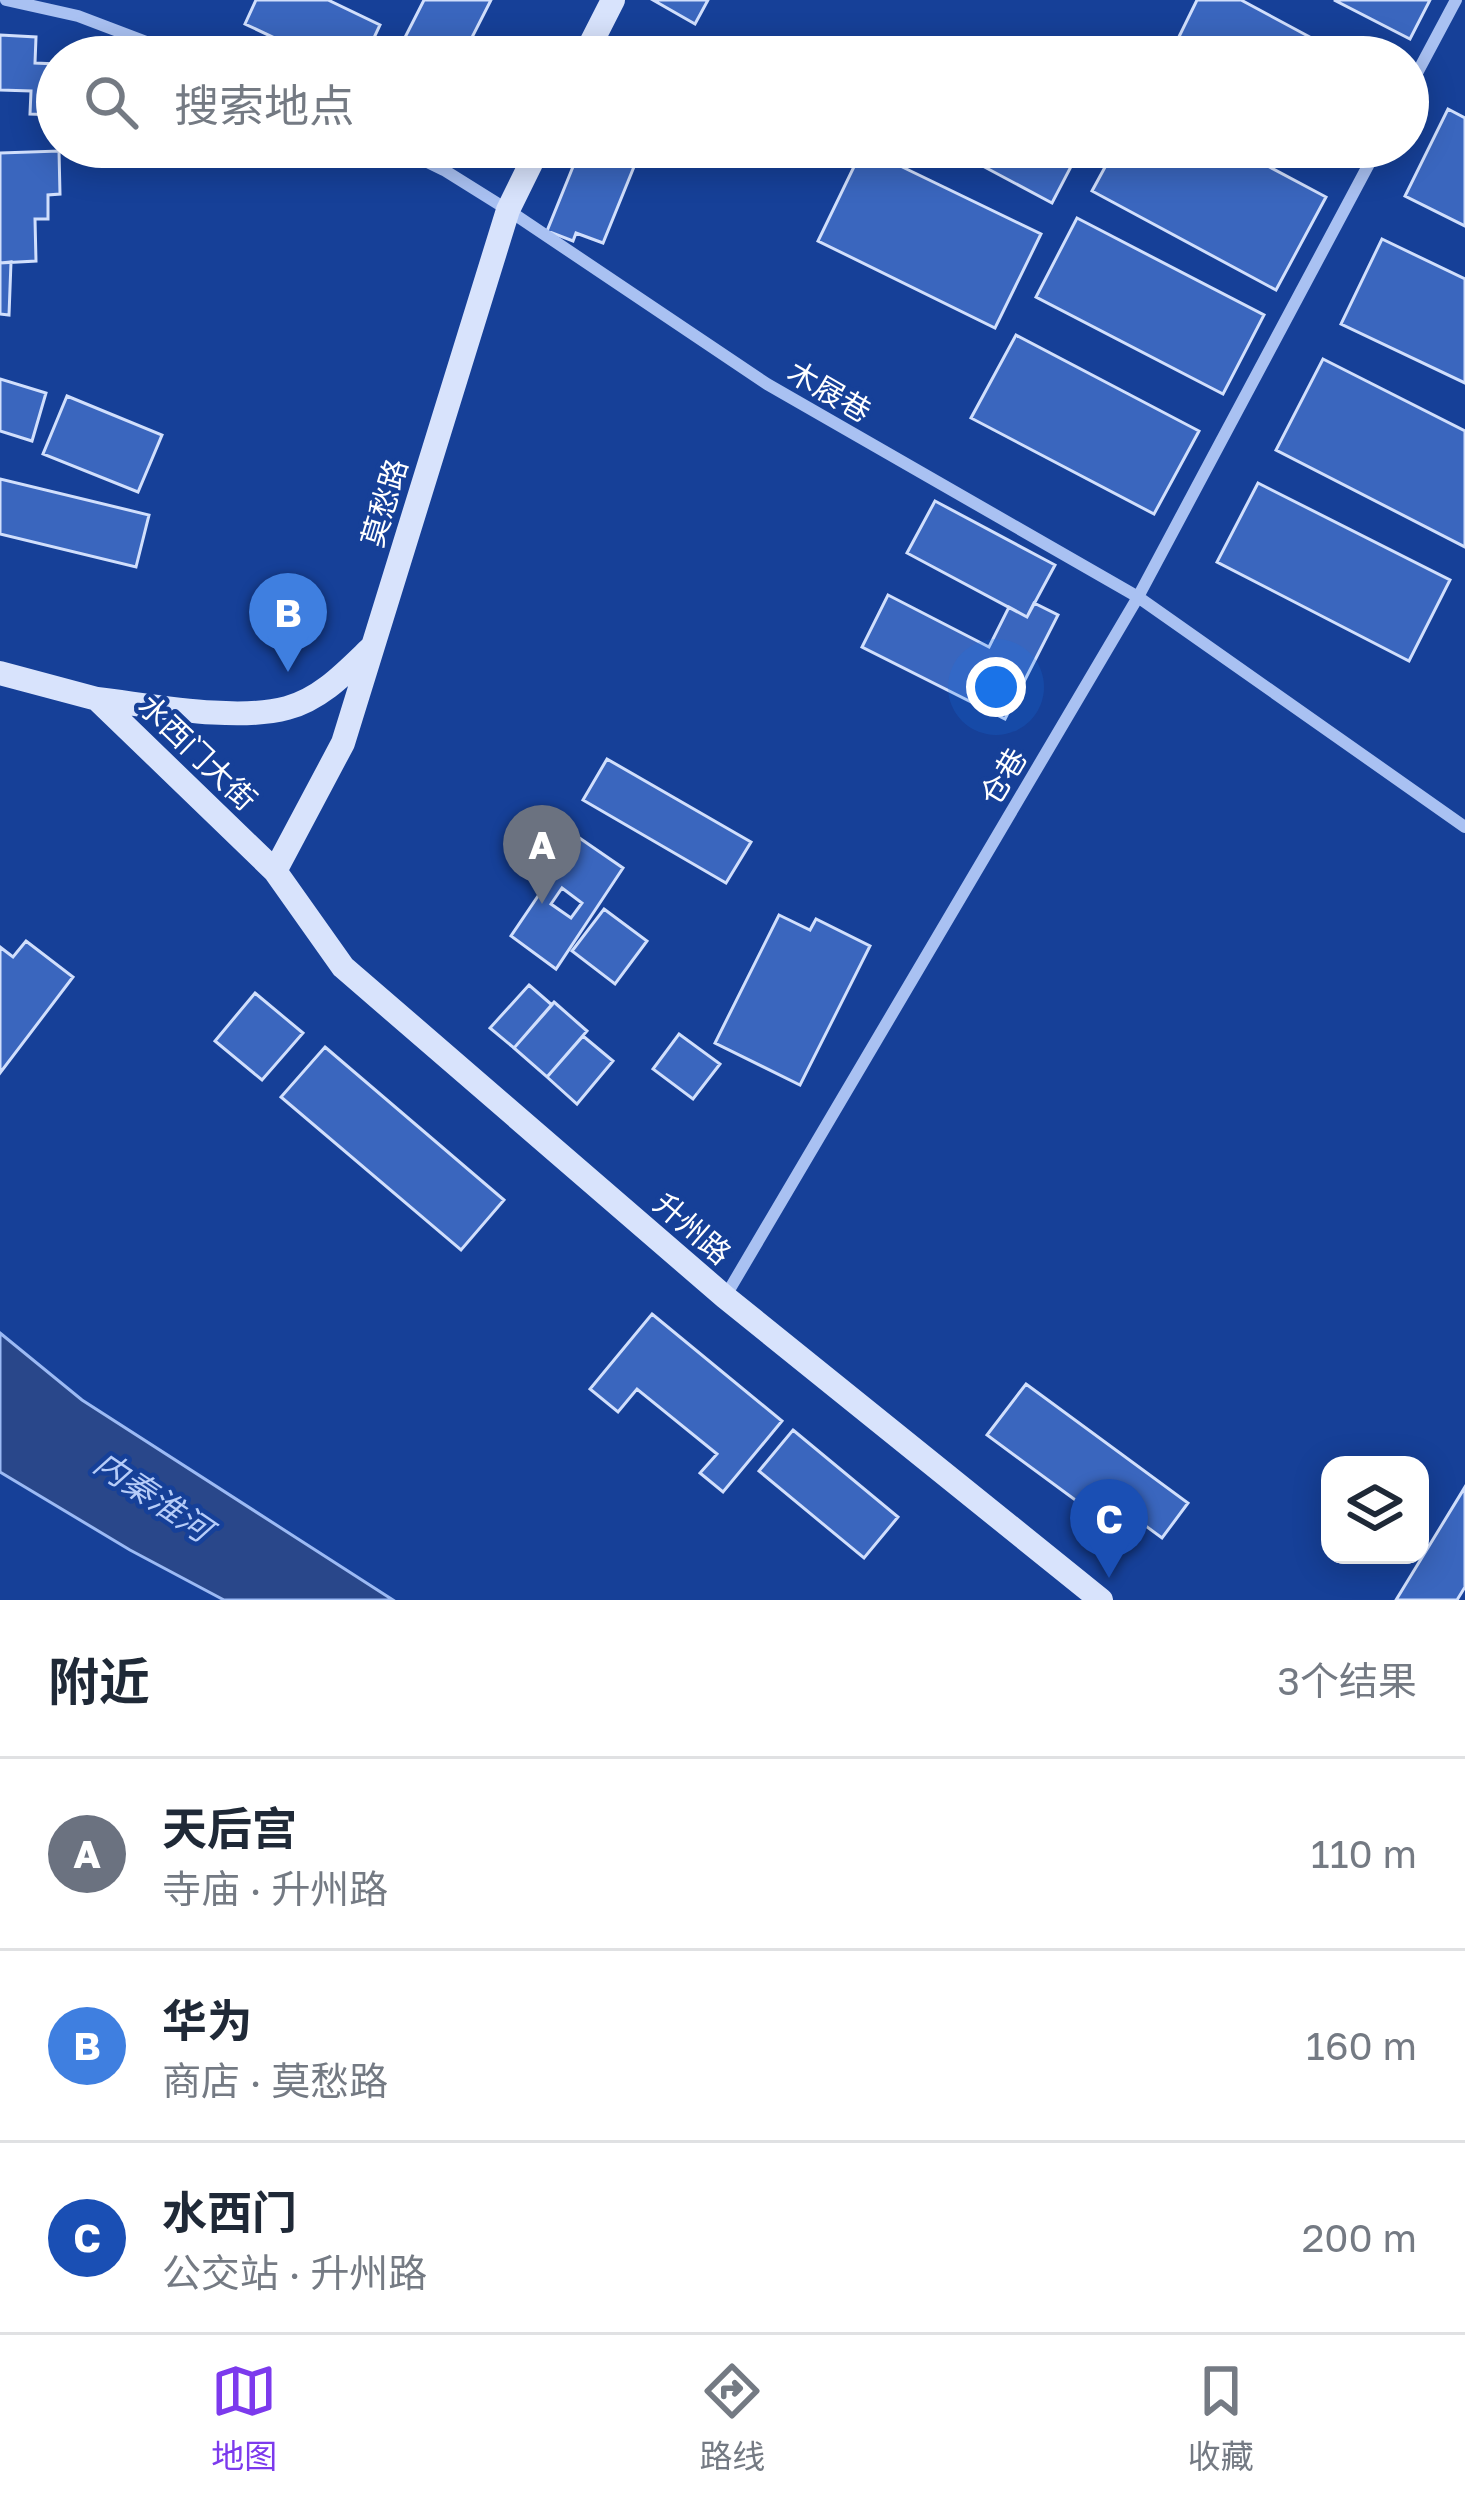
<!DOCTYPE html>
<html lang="zh">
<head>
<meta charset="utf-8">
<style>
	:root { --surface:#fff; --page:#f2f2f3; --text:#1f2937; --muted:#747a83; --line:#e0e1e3; --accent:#7c3aed }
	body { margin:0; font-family:"Golos Text","Noto Sans SC",sans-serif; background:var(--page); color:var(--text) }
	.controls { position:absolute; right:36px; bottom:36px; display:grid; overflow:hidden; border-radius:24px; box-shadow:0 6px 30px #0003 }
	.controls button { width:108px; height:108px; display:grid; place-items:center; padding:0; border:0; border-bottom:3px solid var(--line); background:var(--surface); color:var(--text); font:60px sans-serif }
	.you { position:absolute; left:996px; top:687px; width:42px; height:42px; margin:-30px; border:9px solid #fff; border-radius:50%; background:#1a73e8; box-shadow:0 0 0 18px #1a73e833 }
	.badge { display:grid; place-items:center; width:78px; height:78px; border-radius:50%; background:var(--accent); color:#fff; font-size:39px; font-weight:700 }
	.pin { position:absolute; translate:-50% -99px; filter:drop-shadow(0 3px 6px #0008) }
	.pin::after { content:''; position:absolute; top:63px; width:42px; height:36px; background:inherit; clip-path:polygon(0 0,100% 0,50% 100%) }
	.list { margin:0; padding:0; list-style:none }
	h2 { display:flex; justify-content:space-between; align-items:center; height:156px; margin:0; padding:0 48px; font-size:51px }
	h2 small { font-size:39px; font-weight:400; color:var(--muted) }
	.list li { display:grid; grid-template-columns:78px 1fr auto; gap:36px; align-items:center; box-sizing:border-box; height:192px; padding:0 48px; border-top:3px solid var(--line) }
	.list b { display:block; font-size:45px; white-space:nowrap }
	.list p { margin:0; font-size:39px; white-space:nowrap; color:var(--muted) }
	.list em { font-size:39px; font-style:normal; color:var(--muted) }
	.icon { flex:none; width:66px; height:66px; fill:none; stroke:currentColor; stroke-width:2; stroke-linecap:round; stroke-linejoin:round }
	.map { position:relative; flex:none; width:1465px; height:1600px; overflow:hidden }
	.search { position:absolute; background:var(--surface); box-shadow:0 6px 30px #0003; left:36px; right:36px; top:36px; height:132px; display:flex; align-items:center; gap:30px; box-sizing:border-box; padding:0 42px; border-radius:66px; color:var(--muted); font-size:45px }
	.sheet { height:732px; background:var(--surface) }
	nav { display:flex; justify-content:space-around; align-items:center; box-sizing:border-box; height:168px; border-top:3px solid var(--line); background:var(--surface); font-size:33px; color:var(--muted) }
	nav a { display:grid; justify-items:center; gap:6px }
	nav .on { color:var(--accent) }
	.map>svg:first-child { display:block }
</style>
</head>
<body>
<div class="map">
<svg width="1465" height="1600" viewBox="0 0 1465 1600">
	<rect width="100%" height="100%" fill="#164098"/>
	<path fill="#29478a" stroke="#9cbaf4" stroke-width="3" d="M 0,1333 L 82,1400 L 393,1600 L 224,1600 L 130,1550 L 0,1472 Z"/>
	<path fill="#3a66be" stroke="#d1dffc" stroke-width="3" fill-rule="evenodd" d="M 256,0 L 328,0 L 380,25 L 365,57 L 315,57 L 245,24 Z
		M 424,0 L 491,0 L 462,57 L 395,57 Z
		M 653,0 L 708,0 L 695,24 Z
		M 1197,0 L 1241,0 L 1347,57 L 1169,57 Z
		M 1334,0 L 1430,0 L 1410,39 Z
		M 0,35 L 36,37 L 35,63 L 57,64 L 57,115 L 30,114 L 31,91 L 0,90 Z
		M 624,40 L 668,57 L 617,57 Z
		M 856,43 L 883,57 L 849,57 Z
		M 1448,109 L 1465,118 L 1465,226 L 1405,196 Z
		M 581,147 L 642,147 L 603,243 L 576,233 L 573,241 L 547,231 Z
		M 947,147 L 1052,147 L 1075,159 L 1052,203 Z
		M 1116,147 L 1232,147 L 1326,197 L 1276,290 L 1092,191 Z
		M 863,148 L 1041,234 L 995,328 L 818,241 Z
		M 59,151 L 60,194 L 48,195 L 48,219 L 35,219 L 36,261 L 0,263 L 0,153 Z
		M 1077,218 L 1264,315 L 1223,394 L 1036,297 Z
		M 1382,239 L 1465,279 L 1465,383 L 1341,324 Z
		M 11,262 L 9,315 L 0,314 L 0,263 Z
		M 1016,335 L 1199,431 L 1154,514 L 971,418 Z
		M 1323,359 L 1465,431 L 1465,547 L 1276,450 Z
		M 0,379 L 46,393 L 32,441 L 0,431 Z
		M 67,396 L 162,435 L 138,492 L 43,454 Z
		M 0,479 L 149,515 L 136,567 L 0,534 Z
		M 1258,483 L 1450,580 L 1409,661 L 1217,562 Z
		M 935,501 L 1055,565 L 1027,617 L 907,553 Z
		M 888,595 L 989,647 L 1009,607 L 1027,617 L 1034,603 L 1058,615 L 1005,719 L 862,647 Z
		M 607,759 L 751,842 L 726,883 L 583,800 Z
		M 578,837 L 623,868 L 556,969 L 511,936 ZM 562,888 L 582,903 L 571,918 L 551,904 Z
		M 604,909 L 647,941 L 615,984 L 572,951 Z
		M 779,915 L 810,930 L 816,919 L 870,946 L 800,1085 L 715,1043 Z
		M 26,941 L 73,977 L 0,1073 L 0,947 L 13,957 Z
		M 529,985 L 552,1005 L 514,1048 L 490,1028 Z
		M 255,993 L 303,1033 L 262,1080 L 215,1041 Z
		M 554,1002 L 587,1031 L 547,1077 L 514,1048 Z
		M 679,1034 L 720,1064 L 693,1099 L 653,1069 Z
		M 583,1036 L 613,1061 L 577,1104 L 547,1077 Z
		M 325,1047 L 504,1200 L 461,1250 L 281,1097 Z
		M 652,1314 L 782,1421 L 723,1492 L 700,1473 L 717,1454 L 637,1389 L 618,1412 L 590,1389 Z
		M 1026,1384 L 1188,1503 L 1162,1538 L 1139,1521 L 1127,1538 L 987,1435 Z
		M 793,1430 L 898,1517 L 864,1558 L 759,1471 Z
		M 1465,1487 L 1465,1587 L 1457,1600 L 1396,1600 Z"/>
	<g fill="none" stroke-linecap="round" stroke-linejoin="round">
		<path stroke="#a9c1f2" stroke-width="12" d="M 6,0 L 78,16 L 186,57
			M 1408,90 L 1456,0
			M 397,147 L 444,170 L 508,210 L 767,384 L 1138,597 L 1465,827
			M 725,1297 L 1138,597 L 1378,147"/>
		<path stroke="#d8e3fc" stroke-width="24" d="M 584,57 L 613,0
			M 0,673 L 97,699 L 275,871 L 343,967 L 725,1297 L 1101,1600
			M 97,699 C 150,705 236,722 287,708 C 321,699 346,672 371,648
			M 275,871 L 343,743 L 508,210 L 539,147"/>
	</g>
	<g text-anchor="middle" stroke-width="9" stroke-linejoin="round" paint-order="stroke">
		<g font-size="30" fill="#fff" stroke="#164098">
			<text transform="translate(829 392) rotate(30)" y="10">木屐巷</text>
			<text transform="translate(385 503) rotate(-73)" y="10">莫愁路</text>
			<text transform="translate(197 753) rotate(44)" y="10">水西门大街</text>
			<text transform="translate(1004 777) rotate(-59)" y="10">仓巷</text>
			<text transform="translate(692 1229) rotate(41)" y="10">升州路</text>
		</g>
		<g font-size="33" font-style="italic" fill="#b6ccf8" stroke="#164098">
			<text transform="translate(153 1496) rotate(34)" y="12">内秦淮河</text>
		</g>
	</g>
</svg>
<div class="controls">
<button><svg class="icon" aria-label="layers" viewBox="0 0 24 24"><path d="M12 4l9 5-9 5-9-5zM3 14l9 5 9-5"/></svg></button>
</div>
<div class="you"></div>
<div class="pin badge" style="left:542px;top:904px;background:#6b7280">A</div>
<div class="pin badge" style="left:288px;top:672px;background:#3f7fe0">B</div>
<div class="pin badge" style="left:1109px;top:1578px;background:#1a4fb4">C</div>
<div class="search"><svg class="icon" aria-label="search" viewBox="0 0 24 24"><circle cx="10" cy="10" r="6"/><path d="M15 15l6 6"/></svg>搜索地点</div>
</div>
<section class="sheet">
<h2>附近<small>3个结果</small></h2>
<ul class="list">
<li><span class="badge" style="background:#6b7280">A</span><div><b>天后宫</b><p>寺庙 · 升州路</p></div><em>110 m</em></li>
<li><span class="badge" style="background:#3f7fe0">B</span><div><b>华为</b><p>商店 · 莫愁路</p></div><em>160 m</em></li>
<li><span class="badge" style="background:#1a4fb4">C</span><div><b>水西门</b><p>公交站 · 升州路</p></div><em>200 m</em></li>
</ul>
</section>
<nav>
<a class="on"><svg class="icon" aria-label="map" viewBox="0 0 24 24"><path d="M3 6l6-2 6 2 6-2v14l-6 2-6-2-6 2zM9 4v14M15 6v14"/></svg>地图</a>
<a><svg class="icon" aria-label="directions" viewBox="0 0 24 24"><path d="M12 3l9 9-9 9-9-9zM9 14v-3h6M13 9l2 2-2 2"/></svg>路线</a>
<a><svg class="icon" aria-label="saved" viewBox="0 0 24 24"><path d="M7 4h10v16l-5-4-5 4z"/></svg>收藏</a>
</nav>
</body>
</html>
